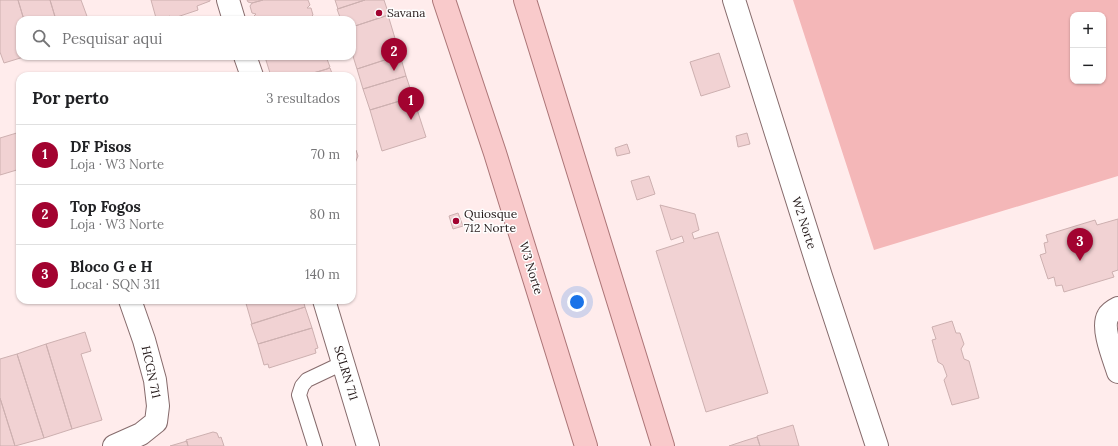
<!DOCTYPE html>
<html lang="pt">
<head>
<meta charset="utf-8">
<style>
	:root { --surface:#fff; --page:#f2f2f2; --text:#202124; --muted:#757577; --line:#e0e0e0; --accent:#a20330 }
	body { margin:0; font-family:Lora,serif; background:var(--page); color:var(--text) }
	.controls { position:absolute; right:12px; top:12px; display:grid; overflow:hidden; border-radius:8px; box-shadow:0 1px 3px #0004 }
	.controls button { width:36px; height:36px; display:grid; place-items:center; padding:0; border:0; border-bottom:1px solid var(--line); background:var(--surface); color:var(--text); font:20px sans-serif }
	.you { position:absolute; left:577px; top:302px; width:14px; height:14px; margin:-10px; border:3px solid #fff; border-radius:50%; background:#1a73e8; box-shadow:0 0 0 6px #1a73e833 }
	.badge { display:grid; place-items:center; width:26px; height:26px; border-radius:50%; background:var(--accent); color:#fff; font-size:13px; font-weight:700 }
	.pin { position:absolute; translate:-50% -33px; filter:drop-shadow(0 1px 2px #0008) }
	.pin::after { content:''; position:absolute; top:21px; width:14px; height:12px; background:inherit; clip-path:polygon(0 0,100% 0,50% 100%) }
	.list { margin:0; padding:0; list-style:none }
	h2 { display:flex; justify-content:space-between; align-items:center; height:52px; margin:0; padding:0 16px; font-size:17px }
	h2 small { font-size:13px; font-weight:400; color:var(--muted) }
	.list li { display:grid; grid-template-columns:26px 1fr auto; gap:12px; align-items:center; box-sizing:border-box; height:60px; padding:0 16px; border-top:1px solid var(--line) }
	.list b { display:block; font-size:15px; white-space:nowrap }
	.list p { margin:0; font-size:13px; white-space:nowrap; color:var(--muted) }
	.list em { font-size:13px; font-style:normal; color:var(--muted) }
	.icon { flex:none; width:22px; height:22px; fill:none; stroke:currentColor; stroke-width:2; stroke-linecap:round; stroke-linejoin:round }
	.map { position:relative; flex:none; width:1118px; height:446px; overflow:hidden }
	.search { position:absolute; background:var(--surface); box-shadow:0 1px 3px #0004; left:16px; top:16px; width:340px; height:44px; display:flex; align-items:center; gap:10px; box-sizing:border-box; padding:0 14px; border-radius:12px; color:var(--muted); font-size:15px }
	.panel { position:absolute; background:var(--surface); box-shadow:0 1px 3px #0004; left:16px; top:72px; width:340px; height:232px; border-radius:12px }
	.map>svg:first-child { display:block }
</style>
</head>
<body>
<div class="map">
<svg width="1118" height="446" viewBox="0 0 1118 446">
	<rect width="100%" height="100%" fill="#ffecec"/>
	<path fill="#f4b7b8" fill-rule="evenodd" d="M 793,0 L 1118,0 L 1118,176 L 874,250 ZM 1073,15 L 1103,15 L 1103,81 L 1073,81 Z"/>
	<path fill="#f1d2d3" stroke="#cdb0b0" d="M 0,0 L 18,0 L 24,20 L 20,20 L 20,56 L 27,56 L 4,63 L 0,52 Z
		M 18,0 L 50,0 L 56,20 L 24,20 Z
		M 50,0 L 81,0 L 88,19 L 56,20 Z
		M 151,0 L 210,0 L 210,1 L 197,6 L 198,10 L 171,19 L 170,16 L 159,20 L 159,18 L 156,18 Z
		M 247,0 L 263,0 L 252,3 L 248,2 Z
		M 263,0 L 308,0 L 310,5 L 307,8 L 311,8 L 313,15 L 310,18 L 314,18 L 315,20 L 254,20 L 253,17 L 256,14 L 252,13 L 250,6 L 252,3 Z
		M 335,0 L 365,0 L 338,9 Z
		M 365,0 L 384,0 L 389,15 L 352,27 L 352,20 L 341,20 L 337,9 Z
		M 388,15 L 400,55 L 357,69 L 352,53 L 352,27 Z
		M 719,53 L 730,87 L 701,96 L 690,62 Z
		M 400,55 L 406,76 L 363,89 L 357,69 Z
		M 266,56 L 325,56 L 323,58 L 327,59 L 330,67 L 327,69 L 303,76 L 271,76 L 275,74 L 270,73 L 265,57 Z
		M 330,68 L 333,76 L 303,76 L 327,69 Z
		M 406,76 L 413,97 L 370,110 L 363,89 Z
		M 413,97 L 426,137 L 382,151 L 370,110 Z
		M 20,132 L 20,169 L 0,175 L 0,138 Z
		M 747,133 L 750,144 L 738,147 L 736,136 Z
		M 352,137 L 355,145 L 353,148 L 356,150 L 358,156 L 355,163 L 352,164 Z
		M 627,144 L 630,153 L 617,156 L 615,148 Z
		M 649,176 L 655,194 L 637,200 L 631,181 Z
		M 660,205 L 695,214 L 699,230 L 692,233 L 694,239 L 718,232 L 768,393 L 706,412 L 656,251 L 684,242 L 682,236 L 671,240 Z
		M 458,213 L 463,226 L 453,229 L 449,216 Z
		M 1118,219 L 1118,270 L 1112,272 L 1114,277 L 1064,292 L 1062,285 L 1056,286 L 1054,277 L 1048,279 L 1040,255 L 1046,253 L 1044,243 L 1048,242 L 1046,235 L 1095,220 L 1097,225 Z
		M 245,300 L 303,300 L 305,307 L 252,324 Z
		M 305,307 L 312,328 L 258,344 L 251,324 Z
		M 952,321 L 956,333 L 960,333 L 964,344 L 961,349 L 964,359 L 969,361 L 979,398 L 952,405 L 944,380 L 947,376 L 943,365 L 938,362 L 932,340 L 936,339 L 932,327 Z
		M 312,328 L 318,348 L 315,349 L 316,353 L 269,368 L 268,364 L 264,365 L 258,344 Z
		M 85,332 L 91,351 L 81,354 L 102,420 L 72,429 L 46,344 Z
		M 46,344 L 72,429 L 44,438 L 17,354 Z
		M 17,354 L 44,438 L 15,446 L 0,398 L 0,359 Z
		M 0,398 L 13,439 L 15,446 L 0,446 Z
		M 793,425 L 799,446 L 760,446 L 757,436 Z
		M 213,432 L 217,433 L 219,438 L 221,437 L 224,446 L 188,446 L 186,440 Z
		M 757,437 L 760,446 L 729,446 L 744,441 Z
		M 187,441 L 188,446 L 170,446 Z"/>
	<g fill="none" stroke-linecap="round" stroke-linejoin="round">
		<defs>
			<path id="service" d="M 315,446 L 299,395 L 302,386 L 307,380 L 343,363"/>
			<path id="minor" d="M 1118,308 C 1114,310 1110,312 1108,316 C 1101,328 1114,359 1118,372
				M 114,446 L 141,434 L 156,422 L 158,406 L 155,380 L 144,340 L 130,300"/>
			<path id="tertiary" d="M 228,0 L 234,20
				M 734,0 L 821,276 L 877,446
				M 245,56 L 252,76
				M 324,300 L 368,446"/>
			<path id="primary" d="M 444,0 L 495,153 L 586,446
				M 525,0 L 663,446"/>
		</defs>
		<use href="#service" stroke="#866b6c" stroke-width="16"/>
		<use href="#minor" stroke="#866b6c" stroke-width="24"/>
		<use href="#tertiary" stroke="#866b6c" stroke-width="24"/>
		<use href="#primary" stroke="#ac7577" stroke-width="24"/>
		<use href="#service" stroke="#fff" stroke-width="14"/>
		<use href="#minor" stroke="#fff" stroke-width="22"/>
		<use href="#tertiary" stroke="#fff" stroke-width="22"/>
		<use href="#primary" stroke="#f9cacb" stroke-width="22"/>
	</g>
	<g fill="#a20330" stroke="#fefefe" stroke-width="1.5">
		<circle cx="379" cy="13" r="4"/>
		<circle cx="456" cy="221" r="4"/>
	</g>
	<g text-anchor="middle" stroke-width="3" stroke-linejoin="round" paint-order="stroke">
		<g font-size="12" fill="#241919" stroke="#fefefe" text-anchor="start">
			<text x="387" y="17">Savana</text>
			<text x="464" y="218">Quiosque<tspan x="464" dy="14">712 Norte</tspan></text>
		</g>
		<g font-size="12" fill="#241919" stroke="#fefefe">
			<text transform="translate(804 223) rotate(72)" y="4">W2 Norte</text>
			<text transform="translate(531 268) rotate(73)" y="4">W3 Norte</text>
			<text transform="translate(151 372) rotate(78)" y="4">HCGN 711</text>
			<text transform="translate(346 373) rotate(73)" y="4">SCLRN 711</text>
		</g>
	</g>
</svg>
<div class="controls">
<button>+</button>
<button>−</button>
</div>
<div class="you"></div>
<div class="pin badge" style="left:411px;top:120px">1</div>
<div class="pin badge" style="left:394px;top:71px">2</div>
<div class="pin badge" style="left:1080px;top:261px">3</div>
<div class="search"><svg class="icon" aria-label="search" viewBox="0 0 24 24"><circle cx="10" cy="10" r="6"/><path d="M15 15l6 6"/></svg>Pesquisar aqui</div>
<section class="panel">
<h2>Por perto<small>3 resultados</small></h2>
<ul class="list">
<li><span class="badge">1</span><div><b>DF Pisos</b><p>Loja · W3 Norte</p></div><em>70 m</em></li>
<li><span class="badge">2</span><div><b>Top Fogos</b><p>Loja · W3 Norte</p></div><em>80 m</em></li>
<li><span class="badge">3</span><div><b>Bloco G e H</b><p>Local · SQN 311</p></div><em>140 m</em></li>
</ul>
</section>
</div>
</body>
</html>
